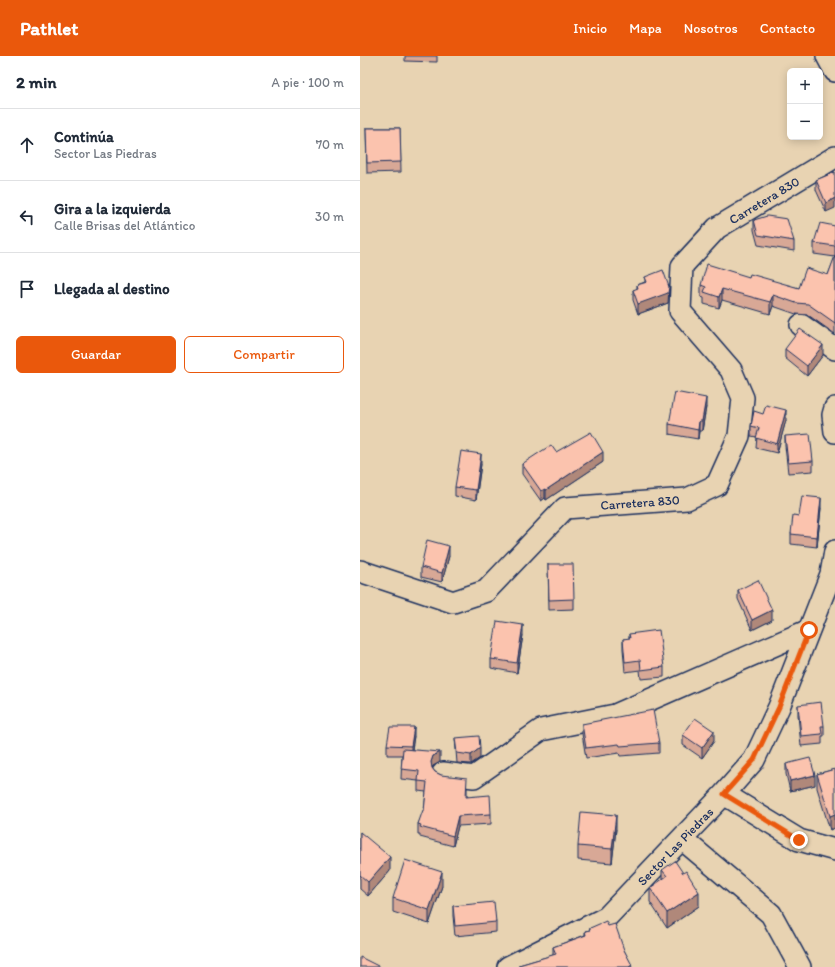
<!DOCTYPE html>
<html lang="es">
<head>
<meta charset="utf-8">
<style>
	:root { --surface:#fff; --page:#f2f2f3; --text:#1f2937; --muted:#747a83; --line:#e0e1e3; --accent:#ea580c }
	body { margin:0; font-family:Itim,sans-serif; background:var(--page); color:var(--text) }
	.controls { position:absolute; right:12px; top:12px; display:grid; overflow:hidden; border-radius:6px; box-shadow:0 2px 10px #0003 }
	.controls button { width:36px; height:36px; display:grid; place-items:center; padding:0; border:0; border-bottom:1px solid var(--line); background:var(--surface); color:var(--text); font:20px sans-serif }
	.stop { position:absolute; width:12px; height:12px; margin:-9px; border:3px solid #ea580c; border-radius:50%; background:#fff }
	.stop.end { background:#ea580c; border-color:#fff; box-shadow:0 1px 4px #0008 }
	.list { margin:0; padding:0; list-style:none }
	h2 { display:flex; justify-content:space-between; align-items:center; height:52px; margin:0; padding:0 16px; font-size:17px }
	h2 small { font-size:13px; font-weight:400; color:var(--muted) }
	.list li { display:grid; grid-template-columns:26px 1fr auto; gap:12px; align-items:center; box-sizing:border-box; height:72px; padding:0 16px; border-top:1px solid var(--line) }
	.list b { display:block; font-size:15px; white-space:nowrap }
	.list p { margin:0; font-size:13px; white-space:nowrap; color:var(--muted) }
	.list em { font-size:13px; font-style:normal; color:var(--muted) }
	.actions { display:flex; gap:8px; padding:12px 16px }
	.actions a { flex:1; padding:9px 0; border:1px solid var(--accent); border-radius:6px; text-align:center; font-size:14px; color:var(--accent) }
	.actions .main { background:var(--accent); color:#fff }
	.icon { flex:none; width:22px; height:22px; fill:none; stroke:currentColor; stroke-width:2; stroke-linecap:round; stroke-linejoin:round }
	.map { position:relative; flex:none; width:475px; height:911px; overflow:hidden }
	header { display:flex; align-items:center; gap:24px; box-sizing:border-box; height:56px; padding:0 20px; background:var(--accent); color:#fff }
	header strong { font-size:19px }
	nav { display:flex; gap:22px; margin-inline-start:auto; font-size:14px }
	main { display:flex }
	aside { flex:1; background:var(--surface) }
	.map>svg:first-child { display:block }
</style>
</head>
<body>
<header>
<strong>Pathlet</strong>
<nav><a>Inicio</a><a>Mapa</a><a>Nosotros</a><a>Contacto</a></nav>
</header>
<main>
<aside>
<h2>2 min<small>A pie · 100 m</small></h2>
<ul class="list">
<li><svg class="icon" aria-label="ahead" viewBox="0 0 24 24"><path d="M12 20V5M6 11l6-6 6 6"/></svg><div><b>Continúa</b><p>Sector Las Piedras</p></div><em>70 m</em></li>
<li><svg class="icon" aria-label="left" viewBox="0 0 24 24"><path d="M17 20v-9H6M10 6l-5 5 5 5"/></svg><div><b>Gira a la izquierda</b><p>Calle Brisas del Atlántico</p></div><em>30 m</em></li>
<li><svg class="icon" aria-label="arrive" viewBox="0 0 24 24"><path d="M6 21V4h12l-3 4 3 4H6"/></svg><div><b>Llegada al destino</b></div></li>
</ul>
<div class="actions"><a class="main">Guardar</a><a>Compartir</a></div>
</aside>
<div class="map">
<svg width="475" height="911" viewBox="0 0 475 911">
	<rect width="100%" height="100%" fill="#e8d3b2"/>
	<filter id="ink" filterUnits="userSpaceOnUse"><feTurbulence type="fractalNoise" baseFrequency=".025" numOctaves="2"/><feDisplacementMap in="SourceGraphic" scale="8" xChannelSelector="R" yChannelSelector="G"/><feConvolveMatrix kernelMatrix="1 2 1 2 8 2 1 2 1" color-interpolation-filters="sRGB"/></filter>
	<g filter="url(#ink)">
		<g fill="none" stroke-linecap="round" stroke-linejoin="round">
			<defs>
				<path id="minor" d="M 467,0 L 475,15
					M 441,269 L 475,293
					M 475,352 L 473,359 L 475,376
					M 0,515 L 93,546 L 126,535 L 205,452 L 327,443 L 357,429 L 379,380 L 383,342 L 371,314 L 320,255 L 322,210 L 357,172 L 475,101
					M 83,717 L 114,721 L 181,674 L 255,659 L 449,574
					M 364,738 L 439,784 L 475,794
					M 322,783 L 411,858 L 440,911
					M 148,911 L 247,861 L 364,738 L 394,704 L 419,651 L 471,518 L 475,495"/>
			</defs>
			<use href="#minor" stroke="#1b2f5e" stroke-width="24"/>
			<use href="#minor" stroke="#e8d3b2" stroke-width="21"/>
		</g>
		<path fill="#d8a896" stroke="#1b2f5e" d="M 45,0 L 77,0 L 77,6 L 45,5 Z
			M 6,72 L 40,72 L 41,116 L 7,117 Z
			M 475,116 L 466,156 L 456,134 L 456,124 Z
			M 394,164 L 434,185 L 434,195 L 398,189 L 394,174 Z
			M 475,170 L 475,278 L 448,259 L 436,258 L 413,250 L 410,258 L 362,244 L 359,252 L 344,248 L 344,242 L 341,241 L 341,229 L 389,221 L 439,232 L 468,219 L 475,201 L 454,198 L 454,187 Z
			M 285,221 L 308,247 L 278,258 L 273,244 L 273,234 L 277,233 L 277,229 L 285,226 Z
			M 425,293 L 463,299 L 447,320 L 425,302 Z
			M 346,351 L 342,375 L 339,375 L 338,383 L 309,378 L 309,368 Z
			M 403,358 L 426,364 L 417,397 L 396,392 L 397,381 L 391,380 L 391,370 Z
			M 425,380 L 453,405 L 453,415 L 428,417 L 425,390 Z
			M 196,396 L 243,406 L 186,444 L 185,442 L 181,445 L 162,418 L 162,408 Z
			M 121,408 L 116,444 L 95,440 L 95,431 Z
			M 461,452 L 457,491 L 431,488 L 431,478 L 439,460 Z
			M 89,500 L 82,526 L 61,521 L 61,511 Z
			M 188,508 L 214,543 L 214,553 L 189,554 Z
			M 378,534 L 412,564 L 392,574 L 378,543 Z
			M 269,578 L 304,611 L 304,621 L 281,623 L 280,614 L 265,616 L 263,593 L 263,583 L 269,583 Z
			M 163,579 L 157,617 L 131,612 L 131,603 Z
			M 438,649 L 464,670 L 464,680 L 462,680 L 462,688 L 441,690 L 438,659 Z
			M 222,668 L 299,687 L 299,697 L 260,700 L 259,697 L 226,702 L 222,678 Z
			M 323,679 L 354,685 L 342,702 L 323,689 Z
			M 54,680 L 52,693 L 80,706 L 73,710 L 72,712 L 75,716 L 107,732 L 107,740 L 131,758 L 131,768 L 98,770 L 93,790 L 60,781 L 60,778 L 58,778 L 58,768 L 64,755 L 66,736 L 58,735 L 58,725 L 41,723 L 42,699 L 27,699 L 27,689 Z
			M 95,682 L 120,702 L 111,708 L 97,707 Z
			M 426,708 L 455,729 L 430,735 L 426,718 Z
			M 475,713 L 470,774 L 457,732 L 457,718 Z
			M 256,773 L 252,807 L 218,804 L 218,790 Z
			M 0,776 L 30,815 L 8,840 L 0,833 Z
			M 302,814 L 339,850 L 307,872 L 290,846 L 290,832 L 302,824 Z
			M 82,830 L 69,868 L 33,856 L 33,842 Z
			M 93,850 L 136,866 L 136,876 L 95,880 L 93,860 Z
			M 248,870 L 264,894 L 272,911 L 159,911 L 159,909 L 193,899 L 193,891 L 225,879 L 225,875 L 230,874 L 230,872 Z"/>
		<path fill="#b0887a" stroke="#1b2f5e" d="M 475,142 L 475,152 L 466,156 L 466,147 Z
			M 309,231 L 308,247 L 278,258 L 278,248 Z
			M 362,233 L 362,244 L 359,252 L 359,241 Z
			M 413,239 L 413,250 L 410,258 L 410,246 Z
			M 463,289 L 463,299 L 447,320 L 447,310 Z
			M 346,342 L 346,351 L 342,375 L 342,365 Z
			M 426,354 L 426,364 L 417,397 L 417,388 Z
			M 339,365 L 339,375 L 338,383 L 338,374 Z
			M 243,396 L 243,406 L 186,444 L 186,434 Z
			M 121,398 L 121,408 L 116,444 L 116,434 Z
			M 185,433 L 185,442 L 181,445 L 181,435 Z
			M 461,442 L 461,452 L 457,491 L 457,481 Z
			M 89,490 L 89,500 L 82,526 L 82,517 Z
			M 412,554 L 412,564 L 392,574 L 392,564 Z
			M 163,569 L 163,579 L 157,617 L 157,607 Z
			M 54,671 L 54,680 L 51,700 L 51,690 Z
			M 354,675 L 354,685 L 342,702 L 342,692 Z
			M 120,692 L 120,702 L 111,708 L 111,699 Z
			M 80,696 L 80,706 L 73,710 L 71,716 L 71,706 L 73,700 Z
			M 455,719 L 455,729 L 430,735 L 430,725 Z
			M 475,758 L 475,772 L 470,774 L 470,760 Z
			M 256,759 L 256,773 L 252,807 L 252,793 Z
			M 98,760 L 98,770 L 93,790 L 93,780 Z
			M 30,801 L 30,815 L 8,840 L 8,826 Z
			M 82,816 L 82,830 L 69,868 L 69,854 Z
			M 339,836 L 339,850 L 307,872 L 307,857 Z"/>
		<path fill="#fbc3ae" stroke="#1b2f5e" d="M 6,72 L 40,72 L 41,106 L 7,107 Z
			M 475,116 L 475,142 L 466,147 L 456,124 Z
			M 407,160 L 427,163 L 434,185 L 398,179 L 394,164 Z
			M 460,167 L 475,170 L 475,190 L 454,187 Z
			M 475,200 L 475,267 L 448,248 L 436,247 L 413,239 L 410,246 L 362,233 L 359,241 L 344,236 L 346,231 L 341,229 L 347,208 L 389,221 L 390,218 L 439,232 L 446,212 L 468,219 Z
			M 303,214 L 309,231 L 308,237 L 278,248 L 273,234 L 278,232 L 277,229 L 287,226 L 285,221 Z
			M 440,273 L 463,289 L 447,310 L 425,293 Z
			M 315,336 L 346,342 L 342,365 L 339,365 L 338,374 L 309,368 Z
			M 406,349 L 426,354 L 417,388 L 396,382 L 399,372 L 391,370 L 394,355 L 403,358 Z
			M 231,376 L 243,396 L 186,434 L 185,433 L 181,435 L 162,408 L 191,389 L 196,396 Z
			M 450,378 L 453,405 L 428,407 L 425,380 Z
			M 101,395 L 121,398 L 116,434 L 95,431 Z
			M 442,440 L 461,442 L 457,481 L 431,478 L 433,459 L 439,460 Z
			M 67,484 L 89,490 L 82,517 L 61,511 Z
			M 188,508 L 213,508 L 214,543 L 189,544 Z
			M 398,524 L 412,554 L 392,564 L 378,534 Z
			M 137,565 L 163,569 L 157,607 L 131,603 Z
			M 299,574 L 304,611 L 281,614 L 280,604 L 265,606 L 263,583 L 270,582 L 269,578 Z
			M 461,646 L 464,670 L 461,670 L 462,678 L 441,680 L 438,649 Z
			M 293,654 L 299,687 L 260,690 L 259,688 L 226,692 L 222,668 Z
			M 335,662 L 354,675 L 342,692 L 323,679 Z
			M 30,671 L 54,671 L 51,690 L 27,689 Z
			M 119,680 L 120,692 L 111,699 L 97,697 L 95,682 Z
			M 43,693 L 80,696 L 73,700 L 71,706 L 72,712 L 75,716 L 81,719 L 107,722 L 106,741 L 130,739 L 131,758 L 98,760 L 93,780 L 60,771 L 61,769 L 58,768 L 63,754 L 64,755 L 67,726 L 58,725 L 59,715 L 41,713 Z
			M 450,702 L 455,719 L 430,725 L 426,708 Z
			M 475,713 L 475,758 L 470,760 L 457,718 Z
			M 221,756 L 256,759 L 252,793 L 218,790 Z
			M 0,776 L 30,801 L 8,826 L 0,819 Z
			M 45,804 L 82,816 L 69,854 L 33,842 Z
			M 315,805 L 323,817 L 326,815 L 339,836 L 307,857 L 290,832 L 307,820 L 302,814 Z
			M 134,846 L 136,866 L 95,870 L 93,850 Z
			M 246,865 L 248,870 L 255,868 L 264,894 L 272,909 L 269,911 L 160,911 L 159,909 L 196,898 L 193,891 L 226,879 L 225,875 L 230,874 L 230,872 Z
			M 0,901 L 20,911 L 0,911 Z"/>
	</g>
	<g fill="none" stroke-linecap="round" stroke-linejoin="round" filter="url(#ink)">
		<path stroke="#ea580c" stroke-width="5" d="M 439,784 L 364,738 L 394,704 L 419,651 L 449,574"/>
	</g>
	<g text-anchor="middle" stroke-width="3" stroke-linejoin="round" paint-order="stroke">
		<g font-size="13" fill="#1b2f5e" stroke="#e8d3b2">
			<text transform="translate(404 144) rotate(-31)" y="5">Carretera 830</text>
			<text transform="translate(280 446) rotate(-4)" y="5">Carretera 830</text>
			<text transform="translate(315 790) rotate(-46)" y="5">Sector Las Piedras</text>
		</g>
	</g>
</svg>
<div class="controls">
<button>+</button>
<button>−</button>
</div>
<div class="stop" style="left:449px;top:574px"></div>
<div class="stop end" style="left:439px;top:784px"></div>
</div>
</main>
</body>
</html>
